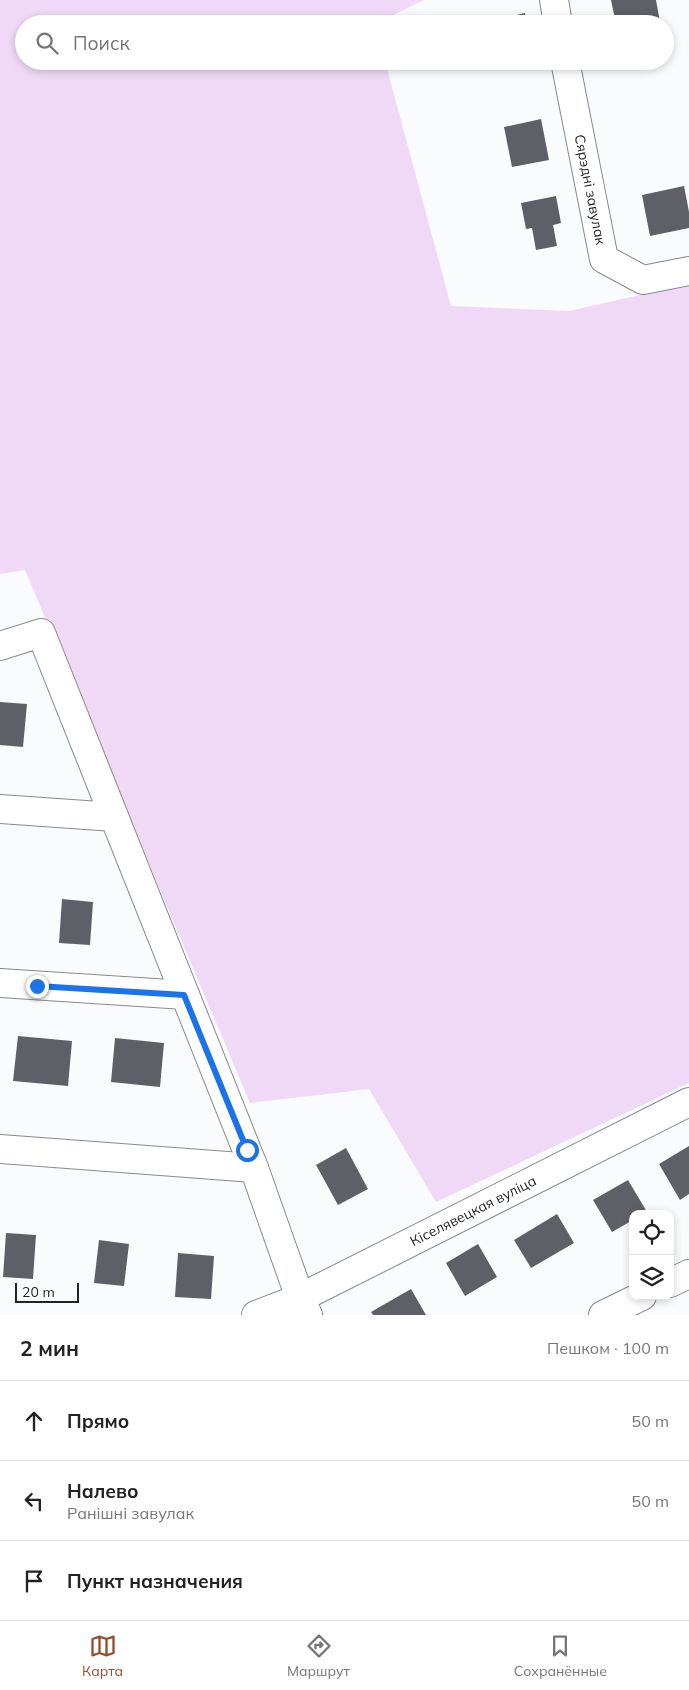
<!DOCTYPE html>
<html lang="ru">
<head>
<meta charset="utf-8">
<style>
	:root { --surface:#fff; --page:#f6f6f6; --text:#222; --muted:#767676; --line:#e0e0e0; --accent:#964e2a }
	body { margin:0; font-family:Mulish,sans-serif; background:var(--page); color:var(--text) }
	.controls { position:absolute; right:15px; bottom:15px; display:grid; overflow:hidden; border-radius:10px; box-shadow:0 2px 8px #0003 }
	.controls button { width:45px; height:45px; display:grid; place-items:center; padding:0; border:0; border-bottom:1px solid var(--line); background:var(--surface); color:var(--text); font:25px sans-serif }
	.scale { position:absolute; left:15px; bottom:12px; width:64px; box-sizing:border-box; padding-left:5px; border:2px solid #212326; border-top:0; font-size:14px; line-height:18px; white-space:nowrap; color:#212326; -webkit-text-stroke:4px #fff; paint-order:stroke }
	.stop { position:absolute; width:15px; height:15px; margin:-11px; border:4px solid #1a73e8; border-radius:50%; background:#fff }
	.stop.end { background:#1a73e8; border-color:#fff; box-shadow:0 1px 5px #0008 }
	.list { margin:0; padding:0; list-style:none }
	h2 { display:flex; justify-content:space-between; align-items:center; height:65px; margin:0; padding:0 20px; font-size:21px }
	h2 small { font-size:16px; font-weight:400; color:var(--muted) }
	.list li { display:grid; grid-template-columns:32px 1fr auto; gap:15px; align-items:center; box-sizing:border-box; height:80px; padding:0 20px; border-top:1px solid var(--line) }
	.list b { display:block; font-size:19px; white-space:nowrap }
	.list p { margin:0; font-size:16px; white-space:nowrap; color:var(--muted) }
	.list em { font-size:16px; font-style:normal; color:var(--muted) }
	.icon { flex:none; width:28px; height:28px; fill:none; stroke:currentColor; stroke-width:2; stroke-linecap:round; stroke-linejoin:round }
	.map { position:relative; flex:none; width:689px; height:1315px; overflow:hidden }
	.search { position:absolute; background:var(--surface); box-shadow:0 2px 8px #0003; left:15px; right:15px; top:15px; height:55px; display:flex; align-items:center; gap:12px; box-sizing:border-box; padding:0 18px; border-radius:28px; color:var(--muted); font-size:19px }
	.sheet { height:305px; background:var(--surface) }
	nav { display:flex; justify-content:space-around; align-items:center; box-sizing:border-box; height:70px; border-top:1px solid var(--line); background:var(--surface); font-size:14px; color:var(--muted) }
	nav a { display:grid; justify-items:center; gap:2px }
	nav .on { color:var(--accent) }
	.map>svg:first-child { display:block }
</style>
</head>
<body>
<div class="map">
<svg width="689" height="1315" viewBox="0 0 689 1315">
	<rect width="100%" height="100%" fill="#fafbfd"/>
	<path fill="#f0d9f7" d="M 0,0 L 424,0 L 375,24 L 24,24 L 24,61 L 385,61 L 451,306 L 569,311 L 689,284 L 689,1083 L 436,1202 L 369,1089 L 250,1103 L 25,570 L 0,574 Z"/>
	<path fill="#5f5f68" d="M 611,0 L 656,0 L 660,22 L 616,24 Z
		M 525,13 L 527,24 L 491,24 L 490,21 Z
		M 541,119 L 549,160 L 512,167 L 504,127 Z
		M 684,186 L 689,212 L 689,228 L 650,236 L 642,195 Z
		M 556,196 L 561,223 L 553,225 L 557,246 L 536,250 L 532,228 L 526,229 L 521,203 Z
		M 0,702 L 27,704 L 23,747 L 0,745 Z
		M 62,899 L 93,902 L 90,945 L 59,943 Z
		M 18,1036 L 72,1041 L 68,1086 L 13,1081 Z
		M 115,1038 L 164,1043 L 160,1087 L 111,1082 Z
		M 689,1146 L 689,1194 L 680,1200 L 659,1164 Z
		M 346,1148 L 368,1189 L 338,1205 L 316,1165 Z
		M 628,1180 L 647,1212 L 633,1214 L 633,1220 L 612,1232 L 593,1200 Z
		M 557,1214 L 574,1243 L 531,1268 L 514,1240 Z
		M 6,1233 L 36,1235 L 33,1279 L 3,1277 Z
		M 99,1240 L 129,1244 L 124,1286 L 94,1283 Z
		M 478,1244 L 497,1277 L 465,1296 L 446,1263 Z
		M 178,1253 L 214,1256 L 211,1299 L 175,1297 Z
		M 411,1289 L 426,1315 L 373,1315 L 371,1312 Z"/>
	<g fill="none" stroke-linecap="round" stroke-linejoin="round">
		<defs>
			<g id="minor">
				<path d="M 554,0 L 558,24"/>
				<path id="s1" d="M 565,61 L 604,259 L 643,280 L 689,271"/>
				<path d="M 0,646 L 41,633 L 254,1168 L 300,1298 L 308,1315"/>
				<path d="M 0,809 L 114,817"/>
				<path d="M 0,983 L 185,995"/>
				<path d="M 0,1149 L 254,1168"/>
				<path d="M 670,1283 L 689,1274"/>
				<path id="s2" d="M 256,1315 L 300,1298 L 689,1102"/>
				<path d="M 603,1315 L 642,1296"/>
			</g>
		</defs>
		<use href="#minor" stroke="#858a92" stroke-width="30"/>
		<use href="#minor" stroke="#fff" stroke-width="28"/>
	</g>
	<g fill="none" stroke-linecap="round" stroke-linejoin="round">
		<path stroke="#1a73e8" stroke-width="6" d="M 37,986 L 184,995 L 247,1150"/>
	</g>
	<g text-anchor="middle" stroke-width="5" stroke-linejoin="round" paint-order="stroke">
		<g font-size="14" fill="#212326" stroke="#fff">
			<text dy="5" stroke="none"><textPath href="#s1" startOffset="131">Сярэдні завулак</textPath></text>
			<text dy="5" stroke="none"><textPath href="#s2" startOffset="241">Кіселявецкая вуліца</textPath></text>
		</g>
	</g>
</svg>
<div class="controls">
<button><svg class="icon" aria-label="locate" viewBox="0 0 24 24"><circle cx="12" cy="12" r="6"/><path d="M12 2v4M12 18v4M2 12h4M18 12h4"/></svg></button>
<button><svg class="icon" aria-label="layers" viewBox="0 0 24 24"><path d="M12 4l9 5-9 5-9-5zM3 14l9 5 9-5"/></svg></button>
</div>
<div class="scale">20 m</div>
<div class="stop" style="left:247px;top:1150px"></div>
<div class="stop end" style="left:37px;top:986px"></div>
<div class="search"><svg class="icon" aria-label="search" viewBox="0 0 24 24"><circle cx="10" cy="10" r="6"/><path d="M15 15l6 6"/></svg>Поиск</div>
</div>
<section class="sheet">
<h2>2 мин<small>Пешком · 100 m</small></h2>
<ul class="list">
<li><svg class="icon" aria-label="ahead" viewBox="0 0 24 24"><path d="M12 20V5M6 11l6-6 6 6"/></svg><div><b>Прямо</b></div><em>50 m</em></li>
<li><svg class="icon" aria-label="left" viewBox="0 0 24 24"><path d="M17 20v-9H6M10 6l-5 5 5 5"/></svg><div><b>Налево</b><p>Ранішні завулак</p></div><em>50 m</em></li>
<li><svg class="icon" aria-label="arrive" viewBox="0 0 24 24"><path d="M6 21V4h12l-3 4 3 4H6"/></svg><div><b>Пункт назначения</b></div></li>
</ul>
</section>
<nav>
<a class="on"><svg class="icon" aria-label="map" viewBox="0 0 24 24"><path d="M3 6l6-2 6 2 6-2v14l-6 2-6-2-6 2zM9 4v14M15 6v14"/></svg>Карта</a>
<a><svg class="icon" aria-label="directions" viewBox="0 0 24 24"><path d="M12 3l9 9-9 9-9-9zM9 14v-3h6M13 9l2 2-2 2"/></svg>Маршрут</a>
<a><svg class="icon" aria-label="saved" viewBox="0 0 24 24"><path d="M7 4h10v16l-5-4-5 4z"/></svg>Сохранённые</a>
</nav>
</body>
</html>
